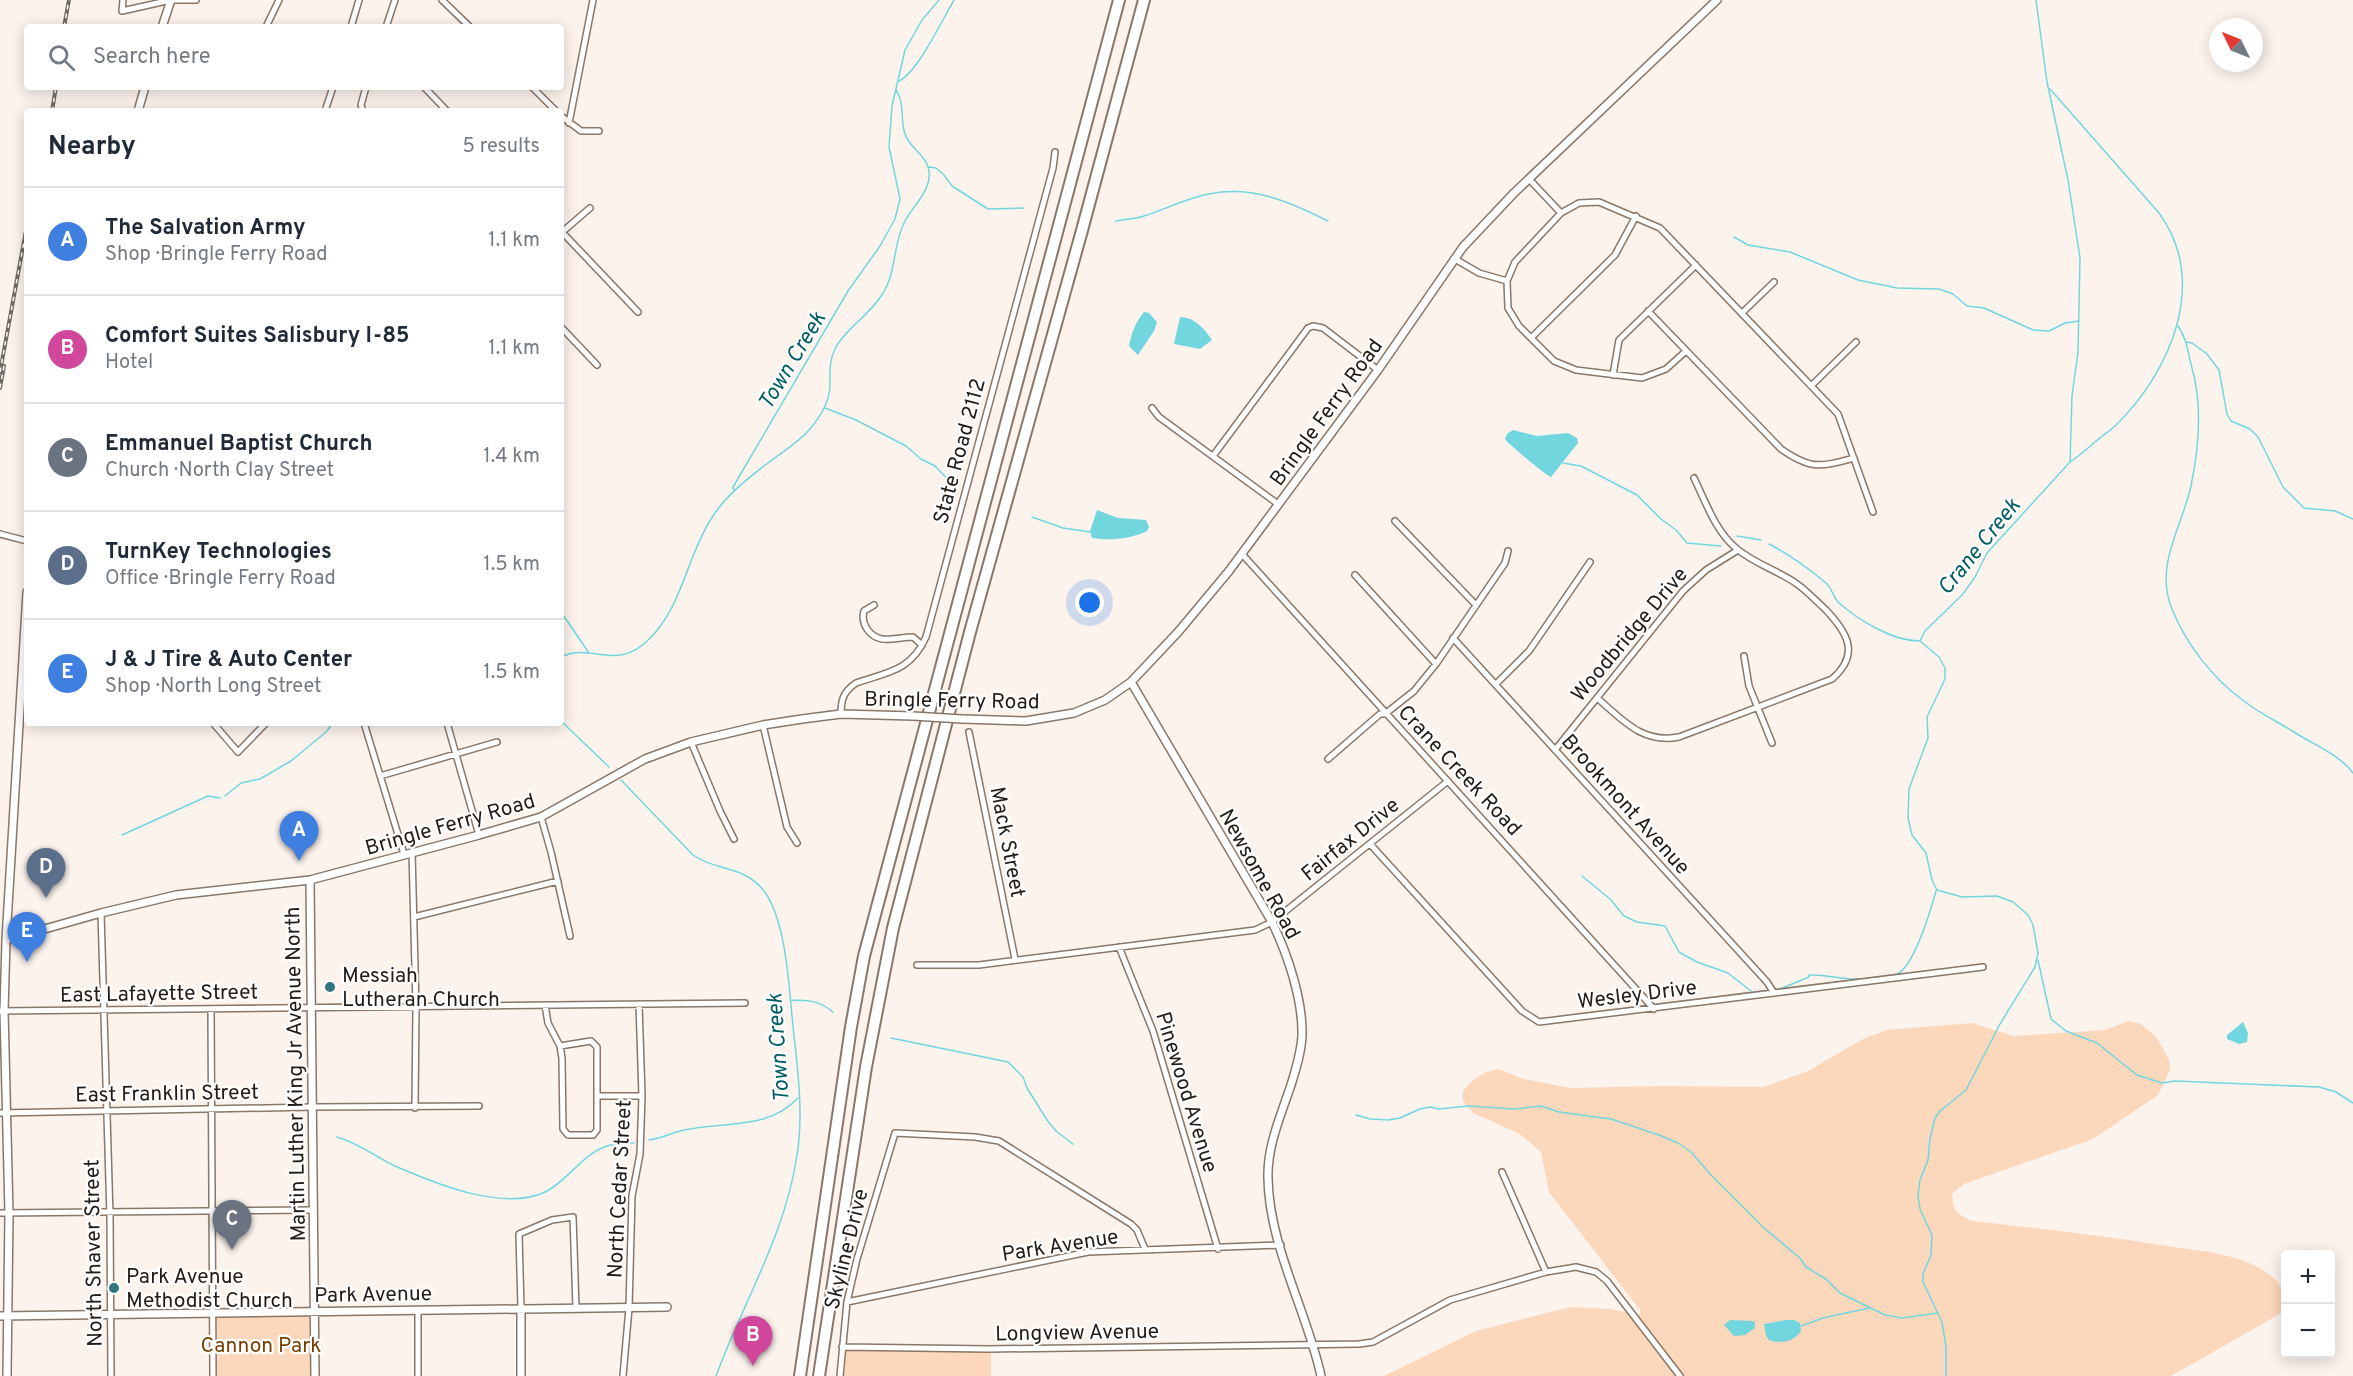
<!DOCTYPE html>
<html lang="en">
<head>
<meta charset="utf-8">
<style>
	:root { --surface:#fff; --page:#f2f2f3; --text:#1f2937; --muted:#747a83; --line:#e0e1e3; --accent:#2563eb }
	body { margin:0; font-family:Overpass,sans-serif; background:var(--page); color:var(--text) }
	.controls { position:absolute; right:18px; bottom:18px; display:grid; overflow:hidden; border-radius:6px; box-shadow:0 3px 15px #0003 }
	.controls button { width:54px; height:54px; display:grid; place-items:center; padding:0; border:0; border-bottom:2px solid var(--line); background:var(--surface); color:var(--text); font:30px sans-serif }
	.compass { position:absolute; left:2209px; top:18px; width:54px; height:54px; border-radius:50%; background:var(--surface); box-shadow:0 3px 15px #0003; rotate:313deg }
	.you { position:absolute; left:1090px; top:603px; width:21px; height:21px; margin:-15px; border:4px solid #fff; border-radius:50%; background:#1a73e8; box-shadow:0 0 0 9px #1a73e833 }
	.badge { display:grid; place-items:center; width:39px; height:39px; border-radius:50%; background:var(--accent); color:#fff; font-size:20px; font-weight:700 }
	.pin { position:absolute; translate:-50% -50px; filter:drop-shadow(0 2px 3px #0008) }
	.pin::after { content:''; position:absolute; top:32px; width:21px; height:18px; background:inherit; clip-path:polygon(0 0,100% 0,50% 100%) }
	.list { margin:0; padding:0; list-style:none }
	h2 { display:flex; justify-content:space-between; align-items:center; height:78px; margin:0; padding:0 24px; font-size:26px }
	h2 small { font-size:20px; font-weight:400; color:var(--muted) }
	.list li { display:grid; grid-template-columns:39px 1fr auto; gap:18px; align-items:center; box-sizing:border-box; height:108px; padding:0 24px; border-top:2px solid var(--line) }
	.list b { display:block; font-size:22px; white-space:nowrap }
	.list p { margin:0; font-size:20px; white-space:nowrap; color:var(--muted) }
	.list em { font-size:20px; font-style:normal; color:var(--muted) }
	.icon { flex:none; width:33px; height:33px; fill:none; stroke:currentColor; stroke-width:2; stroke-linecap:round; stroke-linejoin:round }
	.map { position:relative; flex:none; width:2353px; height:1376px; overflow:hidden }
	.search { position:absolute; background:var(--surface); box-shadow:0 3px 15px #0003; left:24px; top:24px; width:540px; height:66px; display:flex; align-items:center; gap:15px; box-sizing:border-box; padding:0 21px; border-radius:6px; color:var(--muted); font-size:22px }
	.panel { position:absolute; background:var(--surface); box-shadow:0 3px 15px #0003; left:24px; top:108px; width:540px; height:618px; border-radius:6px }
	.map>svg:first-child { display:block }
</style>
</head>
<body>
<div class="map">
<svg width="2353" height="1376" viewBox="0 0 2353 1376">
	<rect width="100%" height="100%" fill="#fcf3ed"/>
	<path fill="#fbd7bc" d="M 2129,1021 L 2141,1024 L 2157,1038 L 2169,1060 L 2170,1070 L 2158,1095 L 2093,1139 L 1964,1184 L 1952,1194 C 1954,1213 1956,1213 1972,1221 C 2035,1228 2098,1235 2160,1245 C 2197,1251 2240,1252 2270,1275 C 2284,1286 2285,1295 2285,1311 L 2171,1376 L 1384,1376 L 1476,1331 L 1570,1307 L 1610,1309 L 1640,1315 L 1640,1310 L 1549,1192 L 1541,1152 L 1520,1134 L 1473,1113 L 1463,1101 L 1463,1091 L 1472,1081 L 1484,1073 L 1498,1069 L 1524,1079 L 1570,1088 L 1661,1086 L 1763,1087 L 1808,1071 L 1865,1038 L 1887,1030 L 1973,1023 L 2013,1036 L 2105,1030 Z
		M 314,1312 L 315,1376 L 213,1376 L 213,1314 Z
		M 845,1350 L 991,1352 L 991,1376 L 843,1376 Z"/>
	<path fill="#72d6de" d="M 1144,312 L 1149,313 L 1157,322 L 1154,331 L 1138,355 L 1129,346 C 1131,334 1136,321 1144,312 Z
		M 1180,317 C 1194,317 1205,329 1212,340 L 1200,349 L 1174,344 Z
		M 1513,430 L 1537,436 L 1568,433 L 1577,438 L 1578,443 L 1551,477 C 1547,476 1507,443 1505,439 L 1507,434 Z
		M 1097,510 L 1118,518 L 1146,520 L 1149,527 L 1147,531 C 1131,539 1110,541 1092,538 L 1090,531 Z
		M 2243,1022 L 2248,1033 L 2247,1042 L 2239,1044 L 2227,1039 L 2227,1035 Z
		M 1730,1320 L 1753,1321 L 1755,1322 L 1755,1328 L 1745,1335 L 1734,1336 L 1724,1325 Z
		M 1786,1320 L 1794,1320 L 1800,1323 L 1801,1331 C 1794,1342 1781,1344 1769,1340 L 1766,1336 L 1764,1324 Z"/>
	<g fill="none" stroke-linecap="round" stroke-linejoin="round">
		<path stroke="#72d6de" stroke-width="1.5" d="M 899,81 C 918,72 942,20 954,0
			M 2050,89 L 2159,213 C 2209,282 2171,371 2116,425 C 2110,431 2102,436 2095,442 C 2087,449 2079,456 2070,462
			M 929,167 L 936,168 L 944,175 L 952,186 L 988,209 L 1024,208
			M 1116,221 C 1125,219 1135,219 1144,216 C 1166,209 1187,198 1209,194 C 1252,185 1290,202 1328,221
			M 1734,237 L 1748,245 L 1790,252 L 1858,280 L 1897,288 L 1939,289 L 1953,294 L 1967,306 L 1984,308 L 2033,330 L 2049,331 L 2065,323 L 2079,321
			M 2178,326 C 2187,339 2188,353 2192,368 C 2203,406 2199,447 2191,486 C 2182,527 2154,566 2172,609 C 2186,644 2213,679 2244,701 C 2259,713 2278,722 2294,732 C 2314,745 2339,754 2353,773
			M 2187,342 L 2192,343 L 2207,354 L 2219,370 L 2227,414 L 2231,421 L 2250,429 L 2258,437 L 2283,487 L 2304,508 L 2335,511 L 2353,519
			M 825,408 L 856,420 L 906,446 L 921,459 L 935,466 L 957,489
			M 1563,463 L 1581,466 L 1637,495 L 1661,519 L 1676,530 L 1687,543 L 1721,546
			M 734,491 L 733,487 L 848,291 L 880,246 L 895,219 L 900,199 L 889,147 L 892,106 L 905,50 L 922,20 L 939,0
			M 1032,517 L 1063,528 L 1091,532
			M 1737,536 L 1761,540
			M 1769,544 C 1790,555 1808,568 1826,583 C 1831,587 1833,596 1838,602 C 1858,620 1892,641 1920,641
			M 561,612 L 589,653
			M 561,657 C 590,642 615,671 646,642 C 682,610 686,558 711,519 C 725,496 747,479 768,463 C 782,452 798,443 810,429 C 820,417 830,401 830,385 C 830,372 829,361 835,349 C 842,333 867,316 879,299 C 898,274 891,250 904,223 C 912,206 935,188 928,167 C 925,155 909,147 905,134 C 900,120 905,102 896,90
			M 561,721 L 609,767
			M 621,780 L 693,855 C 717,872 744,865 764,891 C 784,918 788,973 791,1005 C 795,1054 805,1106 797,1155 C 786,1233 743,1303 716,1376
			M 225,796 L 241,783 L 260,779 L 291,761 L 326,732 L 333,723
			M 122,835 L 208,796 L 220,798
			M 1582,876 L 1610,899 L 1624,916 L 1637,922 L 1665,926 L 1679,952 L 1697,962 L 1728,973 L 1751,991
			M 2038,960 L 2051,1019 L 2066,1031 L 2097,1043 L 2137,1075 L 2162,1083 L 2175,1081 L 2319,1087 L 2336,1092 L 2353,1103
			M 1780,989 L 1809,977 L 1809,975 C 1826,974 1843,980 1860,979 C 1864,979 1894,975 1897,974 C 1914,967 1931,909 1936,891
			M 791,1000 C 808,1000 820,1001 833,1012
			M 891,1038 L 1008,1062 L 1023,1077 L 1027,1088 L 1047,1120 L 1056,1131 L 1073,1144
			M 1356,1115 L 1370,1119 L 1388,1120 L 1400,1118 L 1420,1109 L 1430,1107 L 1439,1109 L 1468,1106 L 1514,1109 L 1541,1106 L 1559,1112 L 1611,1119 L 1659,1135 L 1678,1143 L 1691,1152 L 1711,1175 L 1764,1228 L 1800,1258 L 1806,1267 L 1826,1279 L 1840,1293 L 1885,1315 L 1902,1318 L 1938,1313
			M 337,1137 C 359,1143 375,1157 395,1166 C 434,1183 503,1212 545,1192 C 568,1181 582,1154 607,1146 C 615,1143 625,1143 634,1143
			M 649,1140 C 660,1139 669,1134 680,1131 C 721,1120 766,1132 798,1098
			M 1801,1326 L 1823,1318 L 1869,1308
			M 1946,1376 L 1946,1347 L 1942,1322 L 1923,1282 L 1923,1274 L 1931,1255 L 1932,1235 L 1920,1209 L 1918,1195 L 1920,1180 L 1928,1160 L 1930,1139 L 1935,1118 L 1940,1111 L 1966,1090 L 2000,1024 L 2035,967 L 2038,953 L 2033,925 L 2028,915 L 2013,902 L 1997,896 L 1962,897 L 1937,890 L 1932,880 L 1926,853 L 1912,835 L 1908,818 L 1909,789 L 1928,738 L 1927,717 L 1945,679 L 1945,668 L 1939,657 L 1920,641 L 1925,631 L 1963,594 L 1975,577 L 1987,553 L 2070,462 L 2072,396 L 2078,352 L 2080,258 L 2068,180 L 2047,82 L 2036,0"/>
		<defs>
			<path id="minor" d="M 123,0 L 122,11 L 171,0
				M 172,0 L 196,0
				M 442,0 L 470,27
				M 266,27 L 279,0
				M 351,27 L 359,0
				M 386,27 L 395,0
				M 424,87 L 447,111
				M 532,87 L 556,111
				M 325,111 L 333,87
				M 363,111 L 361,105 L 366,87
				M 561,116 L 581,131 L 599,131
				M 569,123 L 593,0
				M 1529,179 L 1561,213
				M 561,231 L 638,312
				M 561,233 L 590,208
				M 1455,259 L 1479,273 L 1507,281
				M 1648,311 L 1781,449 C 1811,470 1820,467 1854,458
				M 1742,313 L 1774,282
				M 561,327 L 597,365
				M 1531,338 L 1615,255 L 1636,216
				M 1686,351 L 1666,369 L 1642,378 L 1576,370 L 1554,361 L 1519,326 L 1508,308 L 1507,281 L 1515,262 L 1561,213 L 1579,203 L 1599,202 L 1660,228 L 1838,414 L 1873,512
				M 1613,375 L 1619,340 L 1696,265
				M 1812,385 L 1856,342
				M 1152,408 L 1159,417 L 1278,504
				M 1213,456 L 1308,328 L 1313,326 L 1323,328 L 1378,370
				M 1395,521 L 1476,605
				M 0,534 L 27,541
				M 1242,554 L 1654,1009
				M 1355,575 L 1436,664
				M 874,605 L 864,611 C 862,618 863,623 867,629 C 879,646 895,637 913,637 L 922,645
				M 1453,638 L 1767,982 L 1774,993
				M 1744,656 L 1749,686 L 1772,743
				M 1496,684 L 1529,651 L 1590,562
				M 1597,698 C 1623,720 1642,744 1679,737 L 1832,679 C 1861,654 1847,632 1825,609 C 1816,601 1807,591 1797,584 C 1779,571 1755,564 1737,549 C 1716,532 1706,503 1694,478
				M 841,714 C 841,700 843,692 856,683 C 888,672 911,671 926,637 L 1053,168 L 1055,152
				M 213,723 L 238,752 L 266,723
				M 364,723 L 404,854
				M 447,723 L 479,835
				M 763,725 L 787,827 L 797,843
				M 969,732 L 1015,959
				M 691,742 L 720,811 L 734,839
				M 1555,750 L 1683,591 L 1706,570 L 1738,550
				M 1328,759 L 1380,714 L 1385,714 L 1414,691 L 1436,664 L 1505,563 L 1508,551
				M 380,776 L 497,742
				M 541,817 L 551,852 L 570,936
				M 1370,844 L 1522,1011 L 1539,1022 L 1983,967
				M 412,852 L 416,1007 L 415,1108
				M 101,913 L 110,1216 L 111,1376
				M 414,917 L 558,881
				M 1119,947 L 1153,1031 L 1218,1249
				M 917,965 L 979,965 L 1255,930 L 1272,922 L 1448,781
				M 545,1005 L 548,1023 L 560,1046 L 562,1058 L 563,1129 L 568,1135 L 593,1135 L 597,1130 L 597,1047 L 591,1041 L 560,1046
				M 211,1009 L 213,1376
				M 0,1011 L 745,1003
				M 598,1096 L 642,1096
				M 0,1113 L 313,1107 L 479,1106
				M 1502,1172 L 1546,1272
				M 0,1213 L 314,1210
				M 847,1302 L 1088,1252 L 1281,1245
				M 521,1308 L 519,1234 L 552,1220 L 573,1217 L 576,1307
				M 418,1310 L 418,1376
				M 842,1347 L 989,1349 L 1359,1344 L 1373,1342 L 1450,1300 L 1546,1272 L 1576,1267 L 1596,1272 L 1607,1281 L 1680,1376
				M 623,1376 L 629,1308 L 632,1196 L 640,1154 L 642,1096 L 639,1004
				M 840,1376 L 847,1302 L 857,1259 L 895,1133 L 975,1137 L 999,1141 L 1131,1224 L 1137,1230 L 1145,1249"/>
			<path id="tertiary" d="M 162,27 L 171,0
				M 138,111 L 145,87
				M 1131,682 L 1272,922 C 1288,955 1303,1000 1302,1036 C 1301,1053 1296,1069 1291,1085 C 1281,1115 1267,1146 1268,1178 C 1269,1246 1307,1311 1321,1376
				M 962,719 L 1026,721 L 1074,713 L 1105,700 L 1131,682 L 1179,631 L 1229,571 L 1378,370 L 1463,247 L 1514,193 L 1717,0
				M 310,880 L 315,1376
				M 6,940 L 101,913 L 176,895 L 310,880 L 479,835 L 541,817 L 645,759 L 691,742 L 763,725 L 802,719 L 841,714 L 913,716
				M 521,1308 L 521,1376
				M 0,1316 L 667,1307
				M 7,1376 L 9,1213 L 4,1011 L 6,940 L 27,592"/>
			<path id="motorway" d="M 800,1376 L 851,1027 L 864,956 L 1119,0
				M 819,1376 L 866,1067 L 893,928 L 970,632 L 1081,234 L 1144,0"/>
		</defs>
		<use href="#minor" stroke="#8a7768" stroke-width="8"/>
		<use href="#tertiary" stroke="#8a7768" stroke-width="10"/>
		<use href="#motorway" stroke="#8a7768" stroke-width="14"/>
		<use href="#minor" stroke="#fff" stroke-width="5"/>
		<use href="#tertiary" stroke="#fff" stroke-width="7"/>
		<use href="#motorway" stroke="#fff" stroke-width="10"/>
		<defs>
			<path id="rail" d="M 64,27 L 69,0
				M 52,111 L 56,87
				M 0,372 L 27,225
				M 0,388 L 4,366"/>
		</defs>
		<use href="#rail" stroke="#726963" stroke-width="4"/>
		<use href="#rail" stroke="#fff" stroke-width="1.5" stroke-dasharray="4.5" stroke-linecap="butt"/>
		<defs>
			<path id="tertiary-bridge" d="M 913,716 L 962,719"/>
		</defs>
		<use href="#tertiary-bridge" stroke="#8a7768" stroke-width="10" stroke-linecap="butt"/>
		<use href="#tertiary-bridge" stroke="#fff" stroke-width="7"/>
	</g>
	<g fill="#2f787e" stroke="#fff" stroke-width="2">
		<circle cx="330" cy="987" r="6"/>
		<circle cx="114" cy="1288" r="6"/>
	</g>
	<g text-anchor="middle" stroke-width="4.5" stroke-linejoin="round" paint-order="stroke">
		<g font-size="21" fill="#231b15" stroke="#fff">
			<text transform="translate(1326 412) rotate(-54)" y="7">Bringle Ferry Road</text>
			<text transform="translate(959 451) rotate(-75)" y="7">State Road 2112</text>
			<text transform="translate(1629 634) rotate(-50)" y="7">Woodbridge Drive</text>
			<text transform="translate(952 700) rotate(1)" y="7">Bringle Ferry Road</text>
			<text transform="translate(1460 770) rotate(47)" y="7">Crane Creek Road</text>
			<text transform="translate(1626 804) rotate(48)" y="7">Brookmont Avenue</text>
			<text transform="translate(450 824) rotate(-16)" y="7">Bringle Ferry Road</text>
			<text transform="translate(1350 839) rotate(-39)" y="7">Fairfax Drive</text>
			<text transform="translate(1008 842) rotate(79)" y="7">Mack Street</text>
			<text transform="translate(1260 874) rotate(61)" y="7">Newsome Road</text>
			<text transform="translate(159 993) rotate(-1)" y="7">East Lafayette Street</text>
			<text transform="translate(1637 994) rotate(-7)" y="7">Wesley Drive</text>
			<text transform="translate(295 1074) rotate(-91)" y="7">Martin Luther King Jr Avenue North</text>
			<text transform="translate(1187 1092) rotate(73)" y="7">Pinewood Avenue</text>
			<text transform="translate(167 1093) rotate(-1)" y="7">East Franklin Street</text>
			<text transform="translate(619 1189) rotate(-87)" y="7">North Cedar Street</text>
			<text transform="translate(1060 1245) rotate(-9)" y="7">Park Avenue</text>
			<text transform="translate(846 1249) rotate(-76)" y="7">Skyline Drive</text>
			<text transform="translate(93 1253) rotate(-91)" y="7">North Shaver Street</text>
			<text transform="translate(373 1294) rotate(-1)" y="7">Park Avenue</text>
			<text transform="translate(1077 1332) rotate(-1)" y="7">Longview Avenue</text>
		</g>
		<g font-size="21" fill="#231b15" stroke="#fff" text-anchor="start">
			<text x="342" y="982">Messiah<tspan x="342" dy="24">Lutheran Church</tspan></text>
			<text x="126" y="1283">Park Avenue<tspan x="126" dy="24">Methodist Church</tspan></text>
		</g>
		<g font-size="21" fill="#784104" stroke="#fff">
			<text x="261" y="1352">Cannon Park</text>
		</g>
		<g font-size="22" font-style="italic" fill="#005d63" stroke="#fff">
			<text transform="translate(791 360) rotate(-59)" y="8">Town Creek</text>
			<text transform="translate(1978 546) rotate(-51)" y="8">Crane Creek</text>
			<text transform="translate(777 1048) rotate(-94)" y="8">Town Creek</text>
		</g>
	</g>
</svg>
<div class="controls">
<button>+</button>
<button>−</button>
</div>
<svg class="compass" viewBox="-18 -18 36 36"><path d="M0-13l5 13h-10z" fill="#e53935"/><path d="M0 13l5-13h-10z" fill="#747a83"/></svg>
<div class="you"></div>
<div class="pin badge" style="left:299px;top:861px;background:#3f7fe0">A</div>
<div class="pin badge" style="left:753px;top:1366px;background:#d1479c">B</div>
<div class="pin badge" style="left:232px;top:1250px;background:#6b7280">C</div>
<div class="pin badge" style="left:46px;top:898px;background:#5c6f8a">D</div>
<div class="pin badge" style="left:27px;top:962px;background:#3f7fe0">E</div>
<div class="search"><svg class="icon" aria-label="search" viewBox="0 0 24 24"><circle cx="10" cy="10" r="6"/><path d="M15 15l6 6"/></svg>Search here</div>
<section class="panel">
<h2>Nearby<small>5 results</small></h2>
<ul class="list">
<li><span class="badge" style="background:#3f7fe0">A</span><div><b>The Salvation Army</b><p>Shop · Bringle Ferry Road</p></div><em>1.1 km</em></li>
<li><span class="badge" style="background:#d1479c">B</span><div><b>Comfort Suites Salisbury I-85</b><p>Hotel</p></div><em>1.1 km</em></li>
<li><span class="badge" style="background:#6b7280">C</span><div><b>Emmanuel Baptist Church</b><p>Church · North Clay Street</p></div><em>1.4 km</em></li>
<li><span class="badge" style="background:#5c6f8a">D</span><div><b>TurnKey Technologies</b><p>Office · Bringle Ferry Road</p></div><em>1.5 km</em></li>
<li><span class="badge" style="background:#3f7fe0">E</span><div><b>J &amp; J Tire &amp; Auto Center</b><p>Shop · North Long Street</p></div><em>1.5 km</em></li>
</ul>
</section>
</div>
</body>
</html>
